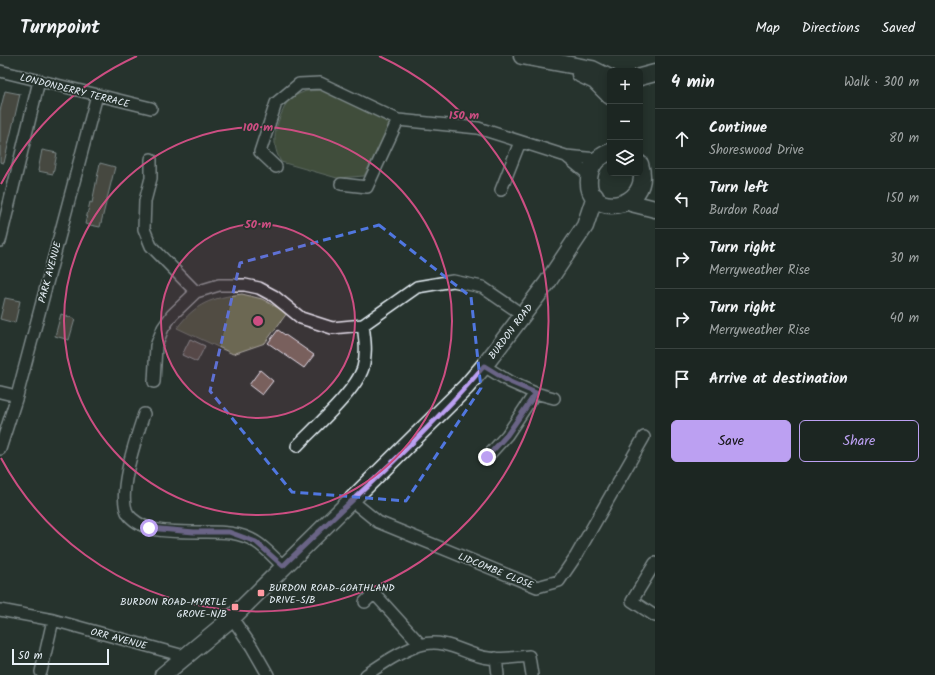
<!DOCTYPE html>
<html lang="en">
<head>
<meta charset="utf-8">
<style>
	:root { --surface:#1c2622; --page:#252e2a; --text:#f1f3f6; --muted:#a0a5a5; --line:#3a4340; --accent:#bca0f2 }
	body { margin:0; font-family:Kalam,sans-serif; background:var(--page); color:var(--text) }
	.controls { position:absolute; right:12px; top:12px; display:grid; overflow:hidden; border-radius:6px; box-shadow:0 2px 10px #0003 }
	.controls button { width:36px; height:36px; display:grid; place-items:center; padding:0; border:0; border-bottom:1px solid var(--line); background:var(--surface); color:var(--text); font:20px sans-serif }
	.scale { position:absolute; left:12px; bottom:10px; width:97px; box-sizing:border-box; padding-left:4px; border:2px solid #e8f1f8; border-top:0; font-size:11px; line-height:14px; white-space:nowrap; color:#e8f1f8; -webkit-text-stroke:3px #26332d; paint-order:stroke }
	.stop { position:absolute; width:12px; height:12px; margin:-9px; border:3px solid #bca0f2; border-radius:50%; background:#fff }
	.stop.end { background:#bca0f2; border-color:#fff; box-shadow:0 1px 4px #0008 }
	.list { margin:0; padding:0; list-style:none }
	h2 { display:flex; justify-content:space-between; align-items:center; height:52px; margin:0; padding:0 16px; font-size:17px }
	h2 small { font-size:13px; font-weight:400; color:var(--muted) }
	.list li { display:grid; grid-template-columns:26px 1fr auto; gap:12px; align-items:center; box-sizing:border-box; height:60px; padding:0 16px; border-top:1px solid var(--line) }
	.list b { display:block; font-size:15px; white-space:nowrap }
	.list p { margin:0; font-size:13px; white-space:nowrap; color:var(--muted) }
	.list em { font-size:13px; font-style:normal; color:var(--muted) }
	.actions { display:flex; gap:8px; padding:12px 16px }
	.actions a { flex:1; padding:9px 0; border:1px solid var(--accent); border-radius:6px; text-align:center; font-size:14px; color:var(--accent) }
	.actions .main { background:var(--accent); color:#111 }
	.icon { flex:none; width:22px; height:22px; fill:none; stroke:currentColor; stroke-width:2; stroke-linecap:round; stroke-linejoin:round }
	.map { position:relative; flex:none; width:655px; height:619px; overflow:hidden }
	header { display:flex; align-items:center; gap:24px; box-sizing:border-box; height:56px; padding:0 20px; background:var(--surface); border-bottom:1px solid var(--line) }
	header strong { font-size:19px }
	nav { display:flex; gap:22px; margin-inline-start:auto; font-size:14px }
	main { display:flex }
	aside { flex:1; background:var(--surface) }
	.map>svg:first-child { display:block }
</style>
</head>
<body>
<header>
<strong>Turnpoint</strong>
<nav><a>Map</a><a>Directions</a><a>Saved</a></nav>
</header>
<main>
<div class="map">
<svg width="655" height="619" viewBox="0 0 655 619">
	<rect width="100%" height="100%" fill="#26332d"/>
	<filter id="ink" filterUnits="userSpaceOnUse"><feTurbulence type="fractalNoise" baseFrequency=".025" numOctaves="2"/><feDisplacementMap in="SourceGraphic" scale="8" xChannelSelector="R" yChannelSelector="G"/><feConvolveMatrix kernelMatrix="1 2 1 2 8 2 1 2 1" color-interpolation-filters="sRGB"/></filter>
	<g filter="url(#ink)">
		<path fill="#5f6d4e" stroke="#a4afa3" d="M 324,34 L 390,63 L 390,69 L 364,120 L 337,122 L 281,106 C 268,83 278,64 289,42 L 306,35 Z
			M 242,238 L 262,243 L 287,257 L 265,287 L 233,298 L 177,272 C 196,247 211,242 242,238 Z"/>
		<path fill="#6e6358" stroke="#e8f1f8" d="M 5,35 L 20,38 L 4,107 L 0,106 L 0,55 Z
			M 42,94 L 57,97 L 53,118 L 38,115 Z
			M 100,107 L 115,111 L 100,171 L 85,168 L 90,146 L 92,147 Z
			M 5,242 L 20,245 L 15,267 L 0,263 Z
			M 61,258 L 75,263 L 69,284 L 55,280 Z
			M 278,274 L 314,299 L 304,312 L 268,287 Z
			M 190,283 L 205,290 L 197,306 L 182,299 Z
			M 260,314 L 273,325 L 262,339 L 249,329 Z"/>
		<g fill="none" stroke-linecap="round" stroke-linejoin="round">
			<defs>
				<path id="street" d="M 0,15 L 151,52
					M 566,100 L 589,119
					M 151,103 L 151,122 L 145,145 L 144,173 L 151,190 L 196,236
					M 276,111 L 260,96 L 276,47 L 299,28 L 320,27 L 398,64 L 478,72 L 566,100 L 597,103
					M 341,128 L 367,131 L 398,64
					M 501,134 L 520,86
					M 0,185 L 39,25
					M 484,310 L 510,326 L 535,337 L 507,379 L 487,401
					M 154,326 L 156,290 L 163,272 L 172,259 L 196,236 L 219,229 L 245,229 L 259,232 L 274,240 L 301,262 L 332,272 L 363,269 L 417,231 L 453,225 L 482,231 L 523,259
					M 0,336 L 17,340
					M 535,337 L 554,342
					M 144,358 C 137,380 116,438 128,458 C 132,464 142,470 149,472 C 160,476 188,476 200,476 C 219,476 239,475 256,486 C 266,492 275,503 283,510
					M 297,390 C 315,371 355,336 363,312 C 367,298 365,283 363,269
					M 0,393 L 17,340 L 97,39
					M 351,444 L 378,466 L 537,531 L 559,525 L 576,500 L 644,381
					M 655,507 L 632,545 L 655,560
					M 365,546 L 374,537 L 421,589
					M 0,554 L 53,564 L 184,600
					M 232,562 L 252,591 L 268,619
					M 496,602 L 498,619
					M 41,616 L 53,564
					M 366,619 C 382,608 401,595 420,589 C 448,581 466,600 489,602 C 502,604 516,601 529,600 L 532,619"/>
				<path id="secondary" d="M 522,0 L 592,13 L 610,22
					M 580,18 L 595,25 L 610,40
					M 640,21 L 655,17
					M 610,96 C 600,100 592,106 590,117 C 579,165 655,156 640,108
					M 631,147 L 655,153
					M 163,619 L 232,562 L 466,331 L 484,310 L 547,227 L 585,170 L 595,140"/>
			</defs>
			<use href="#street" stroke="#e8f1f8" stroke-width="14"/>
			<use href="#secondary" stroke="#e8f1f8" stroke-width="19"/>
			<use href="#street" stroke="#26332d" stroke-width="11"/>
			<use href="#secondary" stroke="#26332d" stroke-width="16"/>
		</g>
	</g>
	<g fill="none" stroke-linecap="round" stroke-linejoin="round" filter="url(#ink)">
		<path stroke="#bca0f2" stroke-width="5" d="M 149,472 L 194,476 L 229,476 L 256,486 L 283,510 C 351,444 423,382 484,310 L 510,326 L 536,337 L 507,379 L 487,401"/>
	</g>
	<path d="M0 0H655V619H0ZM 379,169 L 471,241 L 481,332 L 406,445 L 292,436 L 210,335 L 240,207 Z" fill="#26332d" fill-opacity=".55" fill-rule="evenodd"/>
	<path fill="none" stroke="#5077e0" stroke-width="3" stroke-dasharray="8 5" stroke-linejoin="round" d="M 379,169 L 471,241 L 481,332 L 406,445 L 292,436 L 210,335 L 240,207 Z"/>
	<circle cx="258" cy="265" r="97" fill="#cc4e82" fill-opacity=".12"/>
	<g fill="none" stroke="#cc4e82" stroke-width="2">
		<circle cx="258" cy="265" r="97"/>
		<circle cx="258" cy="265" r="194"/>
		<path d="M1 128A291 291 0 0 1 137 0M379 0A291 291 0 1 1 1 402"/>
	</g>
	<g fill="#ff9aa2" stroke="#26332d" stroke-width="1.5">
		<rect x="257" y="533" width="8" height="8" rx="2"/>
		<rect x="231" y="547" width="8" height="8" rx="2"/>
	</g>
	<g text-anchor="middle" stroke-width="3.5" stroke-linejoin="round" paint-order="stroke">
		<g font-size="10" fill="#e8f1f8" stroke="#26332d">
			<text transform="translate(75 34) rotate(14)" y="4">LONDONDERRY TERRACE</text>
			<text transform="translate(49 216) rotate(-75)" y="4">PARK AVENUE</text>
			<text transform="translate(510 275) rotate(-53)" y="4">BURDON ROAD</text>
			<text transform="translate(496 514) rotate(22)" y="4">LIDCOMBE CLOSE</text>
			<text transform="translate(119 582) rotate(15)" y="4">ORR AVENUE</text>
		</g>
		<g font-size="10" fill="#e8f1f8" stroke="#26332d" text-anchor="start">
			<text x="269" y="535">BURDON ROAD-GOATHLAND<tspan x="269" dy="12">DRIVE-S/B</tspan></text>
			<text x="227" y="549" text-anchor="end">BURDON ROAD-MYRTLE<tspan x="227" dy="12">GROVE-N/B</tspan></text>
		</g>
	</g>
	<circle cx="258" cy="265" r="6" fill="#cc4e82" stroke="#26332d" stroke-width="2"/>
	<g font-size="12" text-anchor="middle" font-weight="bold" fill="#cc4e82" stroke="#26332d" stroke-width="3.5" stroke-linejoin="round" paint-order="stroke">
		<text x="464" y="63">150 m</text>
		<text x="258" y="75">100 m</text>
		<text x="258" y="172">50 m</text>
	</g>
</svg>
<div class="controls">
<button>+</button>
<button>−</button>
<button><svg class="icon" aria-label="layers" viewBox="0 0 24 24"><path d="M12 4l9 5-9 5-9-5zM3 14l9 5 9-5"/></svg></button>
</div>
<div class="scale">50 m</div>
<div class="stop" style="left:149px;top:472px"></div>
<div class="stop end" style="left:487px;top:401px"></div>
</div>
<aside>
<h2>4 min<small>Walk · 300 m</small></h2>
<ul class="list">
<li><svg class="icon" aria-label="ahead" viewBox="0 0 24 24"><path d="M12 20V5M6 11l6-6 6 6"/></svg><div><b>Continue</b><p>Shoreswood Drive</p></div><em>80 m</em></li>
<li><svg class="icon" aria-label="left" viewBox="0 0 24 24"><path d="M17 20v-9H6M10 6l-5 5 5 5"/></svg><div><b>Turn left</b><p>Burdon Road</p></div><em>150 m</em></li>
<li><svg class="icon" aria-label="right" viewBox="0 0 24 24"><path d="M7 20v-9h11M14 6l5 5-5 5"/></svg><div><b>Turn right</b><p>Merryweather Rise</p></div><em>30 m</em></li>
<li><svg class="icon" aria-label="right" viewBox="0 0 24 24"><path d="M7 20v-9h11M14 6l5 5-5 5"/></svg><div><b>Turn right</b><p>Merryweather Rise</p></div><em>40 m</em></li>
<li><svg class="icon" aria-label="arrive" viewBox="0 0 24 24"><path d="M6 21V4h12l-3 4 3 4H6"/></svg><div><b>Arrive at destination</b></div></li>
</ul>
<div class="actions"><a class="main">Save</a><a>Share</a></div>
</aside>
</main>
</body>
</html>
